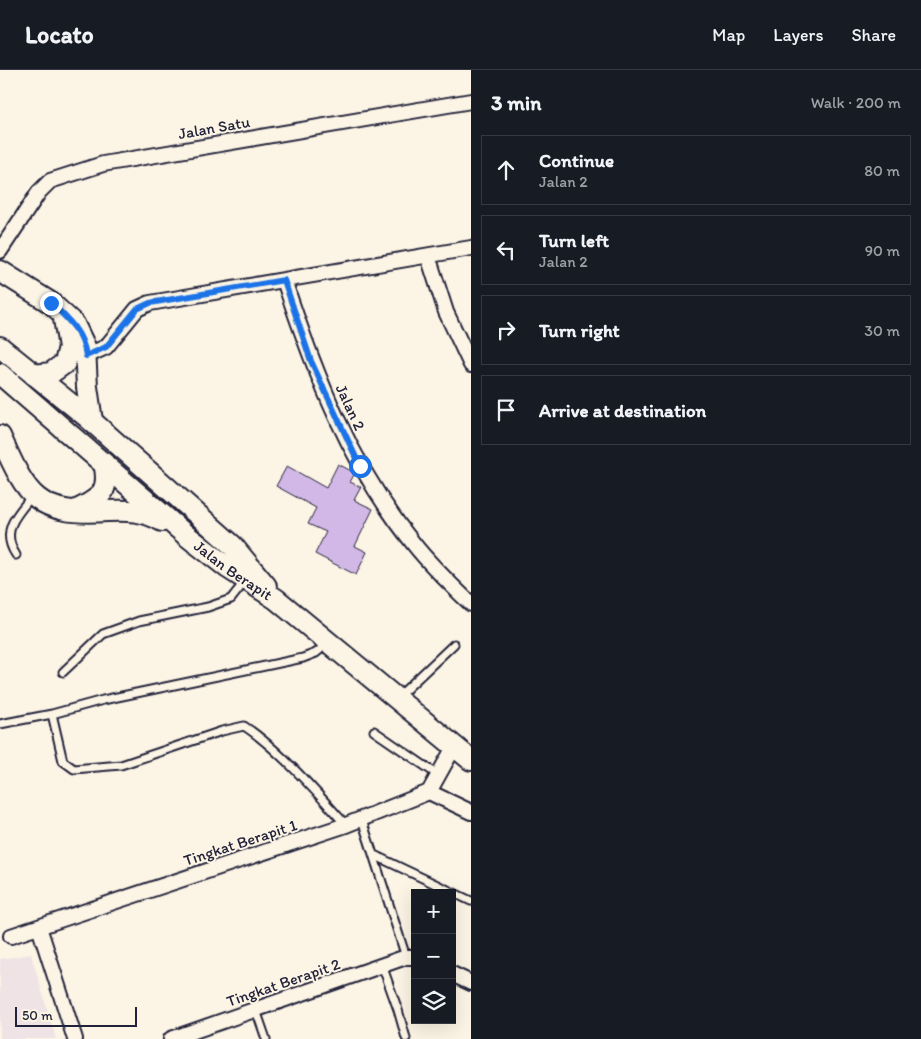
<!DOCTYPE html>
<html lang="en">
<head>
<meta charset="utf-8">
<style>
	:root { --surface:#171b24; --page:#242831; --text:#f1f3f6; --muted:#9ea1a6; --line:#363941 }
	body { margin:0; font-family:Itim,sans-serif; background:var(--page); color:var(--text) }
	.controls { position:absolute; right:15px; bottom:15px; display:grid; overflow:hidden; border-radius:0px; box-shadow:0 5px 20px #0002 }
	.controls button { width:45px; height:45px; display:grid; place-items:center; padding:0; border:0; border-bottom:1px solid var(--line); background:var(--surface); color:var(--text); font:25px sans-serif }
	.scale { position:absolute; left:15px; bottom:12px; width:122px; box-sizing:border-box; padding-left:5px; border:2px solid #22223b; border-top:0; font-size:14px; line-height:18px; white-space:nowrap; color:#22223b; -webkit-text-stroke:4px #fcf5e5; paint-order:stroke }
	.stop { position:absolute; width:15px; height:15px; margin:-11px; border:4px solid #1a73e8; border-radius:50%; background:#fff }
	.stop.end { background:#1a73e8; border-color:#fff; box-shadow:0 1px 5px #0008 }
	.list { margin:0; padding:0; list-style:none }
	h2 { display:flex; justify-content:space-between; align-items:center; height:65px; margin:0; padding:0 20px; font-size:21px }
	h2 small { font-size:16px; font-weight:400; color:var(--muted) }
	.list li { display:grid; grid-template-columns:32px 1fr auto; gap:15px; align-items:center; box-sizing:border-box; height:70px; margin:0 10px 10px; padding:0 10px; border:1px solid var(--line); border-radius:0px }
	.list b { display:block; font-size:19px; white-space:nowrap }
	.list p { margin:0; font-size:16px; white-space:nowrap; color:var(--muted) }
	.list em { font-size:16px; font-style:normal; color:var(--muted) }
	.icon { flex:none; width:28px; height:28px; fill:none; stroke:currentColor; stroke-width:2; stroke-linecap:round; stroke-linejoin:round }
	.map { position:relative; flex:none; width:471px; height:969px; overflow:hidden }
	header { display:flex; align-items:center; gap:30px; box-sizing:border-box; height:70px; padding:0 25px; background:var(--surface); border-bottom:1px solid var(--line) }
	header strong { font-size:24px }
	nav { display:flex; gap:28px; margin-inline-start:auto; font-size:18px }
	main { display:flex }
	aside { flex:1; background:var(--surface) }
	.map>svg:first-child { display:block }
</style>
</head>
<body>
<header>
<strong>Locato</strong>
<nav><a>Map</a><a>Layers</a><a>Share</a></nav>
</header>
<main>
<div class="map">
<svg width="471" height="969" viewBox="0 0 471 969">
	<rect width="100%" height="100%" fill="#fcf5e5"/>
	<filter id="ink" filterUnits="userSpaceOnUse"><feTurbulence type="fractalNoise" baseFrequency=".02" numOctaves="2"/><feDisplacementMap in="SourceGraphic" scale="10" xChannelSelector="R" yChannelSelector="G"/><feConvolveMatrix kernelMatrix="1 2 1 2 8 2 1 2 1" color-interpolation-filters="sRGB"/></filter>
	<g filter="url(#ink)">
		<path fill="#efe3e5" d="M 31,884 L 56,969 L 0,969 L 0,889 Z"/>
		<path fill="#d2b8e6" stroke="#22223b" d="M 338,394 L 355,403 L 350,412 L 361,417 L 354,430 L 373,439 L 355,476 L 367,482 L 356,505 L 315,484 L 326,462 L 308,454 L 316,438 L 276,416 L 287,396 L 326,418 Z"/>
		<g fill="none" stroke-linecap="round" stroke-linejoin="round">
			<defs>
				<path id="service" d="M 16,485 C 0,461 16,445 33,425
					M 63,602 L 103,564 L 139,551 L 208,537 L 231,529 L 246,510
					M 398,627 L 454,574
					M 52,644 L 103,630 L 303,588 L 316,583 L 328,573
					M 0,654 L 52,644 L 63,691 L 74,699 L 121,695 L 222,661 L 244,656 C 278,678 318,724 346,755
					M 374,661 L 438,705
					M 362,750 L 406,887
					M 374,785 L 471,831
					M 382,895 L 398,940 L 406,968
					M 256,940 L 266,969"/>
				<path id="minor" d="M 0,181 L 39,122 L 50,111 L 103,94 L 471,31
					M 428,186 L 446,242 L 471,295
					M 284,210 C 315,304 350,395 413,473 C 430,495 451,515 471,534
					M 86,286 L 106,277 L 137,239 L 150,233 L 471,178
					M 429,722 L 471,742
					M 39,857 L 75,969
					M 11,866 L 346,755 L 429,722 L 454,677
					M 452,904 L 471,913
					M 171,969 L 406,887 L 415,887"/>
				<g id="secondary">
					<path d="M 0,201 L 51,233 L 74,254 L 85,277 L 87,317 L 92,351"/>
					<path d="M 0,277 L 87,347 L 232,475 L 266,516"/>
					<path id="s1" d="M 0,304 L 187,466 L 228,498 L 276,529 L 471,690"/>
					<path d="M 34,305 L 51,303 L 65,293 L 69,277 L 64,249"/>
					<path d="M 0,366 C 27,425 35,446 107,441 C 127,440 144,440 162,451"/>
					<path d="M 75,441 C 100,429 111,422 104,393"/>
				</g>
			</defs>
			<use href="#service" stroke="#22223b" stroke-width="11"/>
			<use href="#minor" stroke="#22223b" stroke-width="18"/>
			<use href="#secondary" stroke="#22223b" stroke-width="24"/>
			<use href="#service" stroke="#fcf5e5" stroke-width="7"/>
			<use href="#minor" stroke="#fcf5e5" stroke-width="14"/>
			<use href="#secondary" stroke="#fcf5e5" stroke-width="20"/>
		</g>
	</g>
	<g fill="none" stroke-linecap="round" stroke-linejoin="round" filter="url(#ink)">
		<path stroke="#1a73e8" stroke-width="6" d="M 51,233 C 67,248 83,262 86,286 L 106,277 L 137,239 L 150,233 L 284,210 L 311,291 L 360,396"/>
	</g>
	<g text-anchor="middle" stroke-width="4" stroke-linejoin="round" paint-order="stroke">
		<g font-size="16" fill="#22223b" stroke="#fcf5e5">
			<text transform="translate(214 57) rotate(-10)" y="6">Jalan Satu</text>
			<text transform="translate(351 337) rotate(65)" y="6">Jalan 2</text>
			<text dy="6" stroke="none"><textPath href="#s1" startOffset="305">Jalan Berapit</textPath></text>
			<text transform="translate(240 772) rotate(-18)" y="6">Tingkat Berapit 1</text>
			<text transform="translate(283 912) rotate(-19)" y="6">Tingkat Berapit 2</text>
		</g>
	</g>
</svg>
<div class="controls">
<button>+</button>
<button>−</button>
<button><svg class="icon" aria-label="layers" viewBox="0 0 24 24"><path d="M12 4l9 5-9 5-9-5zM3 14l9 5 9-5"/></svg></button>
</div>
<div class="scale">50 m</div>
<div class="stop" style="left:360px;top:396px"></div>
<div class="stop end" style="left:51px;top:233px"></div>
</div>
<aside>
<h2>3 min<small>Walk · 200 m</small></h2>
<ul class="list">
<li><svg class="icon" aria-label="ahead" viewBox="0 0 24 24"><path d="M12 20V5M6 11l6-6 6 6"/></svg><div><b>Continue</b><p>Jalan 2</p></div><em>80 m</em></li>
<li><svg class="icon" aria-label="left" viewBox="0 0 24 24"><path d="M17 20v-9H6M10 6l-5 5 5 5"/></svg><div><b>Turn left</b><p>Jalan 2</p></div><em>90 m</em></li>
<li><svg class="icon" aria-label="right" viewBox="0 0 24 24"><path d="M7 20v-9h11M14 6l5 5-5 5"/></svg><div><b>Turn right</b></div><em>30 m</em></li>
<li><svg class="icon" aria-label="arrive" viewBox="0 0 24 24"><path d="M6 21V4h12l-3 4 3 4H6"/></svg><div><b>Arrive at destination</b></div></li>
</ul>
</aside>
</main>
</body>
</html>
